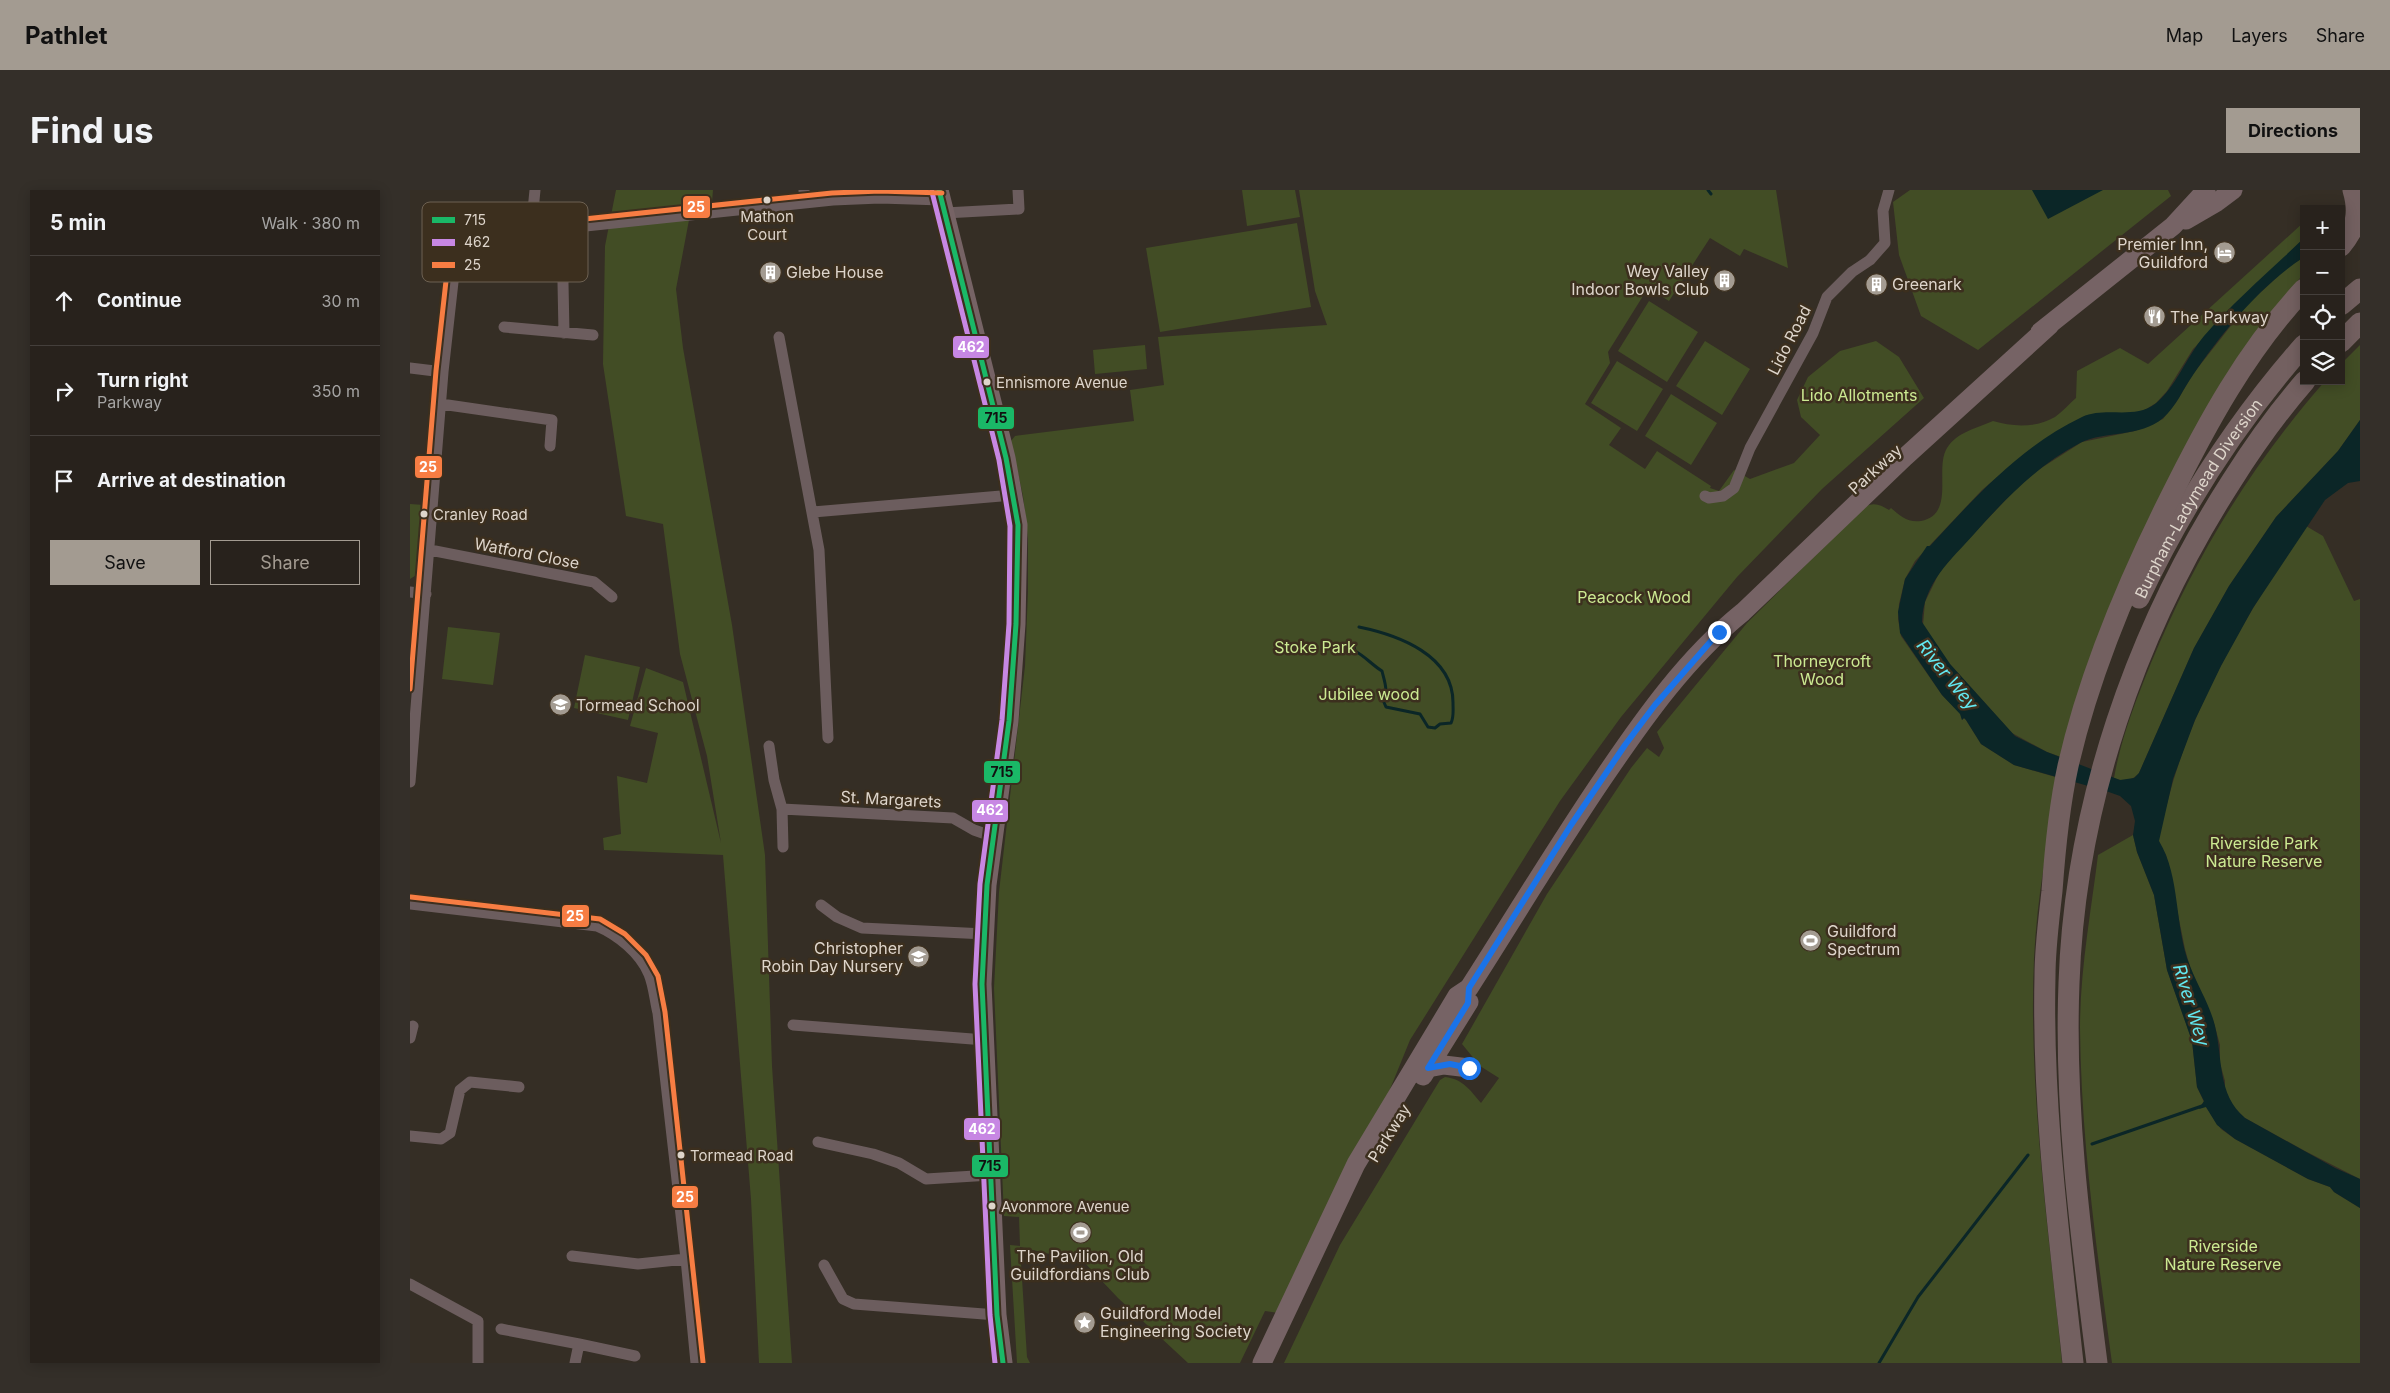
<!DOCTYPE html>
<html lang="en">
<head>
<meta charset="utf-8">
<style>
	:root { --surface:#28221c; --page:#342f29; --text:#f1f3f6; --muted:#a5a4a3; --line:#443f3b; --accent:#a39b91 }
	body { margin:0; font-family:Inter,sans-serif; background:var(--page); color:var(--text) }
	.controls { position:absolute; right:15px; top:15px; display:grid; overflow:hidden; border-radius:0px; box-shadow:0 2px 12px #0003 }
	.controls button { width:45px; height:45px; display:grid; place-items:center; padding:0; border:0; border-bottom:1px solid var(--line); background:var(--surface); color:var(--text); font:25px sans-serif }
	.stop { position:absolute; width:15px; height:15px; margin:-11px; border:4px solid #1a73e8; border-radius:50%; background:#fff }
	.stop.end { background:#1a73e8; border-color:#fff; box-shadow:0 1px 5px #0008 }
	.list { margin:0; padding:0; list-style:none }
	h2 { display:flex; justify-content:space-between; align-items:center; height:65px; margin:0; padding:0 20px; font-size:21px }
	h2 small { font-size:16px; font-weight:400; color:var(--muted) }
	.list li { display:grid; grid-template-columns:32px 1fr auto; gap:15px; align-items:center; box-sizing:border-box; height:90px; padding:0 20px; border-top:1px solid var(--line) }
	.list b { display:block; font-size:19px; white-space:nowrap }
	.list p { margin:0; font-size:16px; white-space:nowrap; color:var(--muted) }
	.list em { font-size:16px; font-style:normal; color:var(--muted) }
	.actions { display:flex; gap:10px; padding:15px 20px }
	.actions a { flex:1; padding:11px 0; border:1px solid var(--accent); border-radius:0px; text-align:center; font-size:18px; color:var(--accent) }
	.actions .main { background:var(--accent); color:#111 }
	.icon { flex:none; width:28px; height:28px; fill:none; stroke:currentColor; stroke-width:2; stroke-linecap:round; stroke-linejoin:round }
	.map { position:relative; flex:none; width:1950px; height:1173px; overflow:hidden; border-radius:0px }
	header { display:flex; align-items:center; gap:30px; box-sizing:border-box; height:70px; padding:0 25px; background:var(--accent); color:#111 }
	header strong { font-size:24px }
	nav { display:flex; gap:28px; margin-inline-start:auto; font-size:18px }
	.intro { display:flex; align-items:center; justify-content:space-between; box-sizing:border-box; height:120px; padding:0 30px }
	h1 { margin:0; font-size:35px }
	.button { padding:12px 22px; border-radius:0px; background:var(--accent); color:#111; font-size:18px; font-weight:700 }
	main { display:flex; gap:30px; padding:0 30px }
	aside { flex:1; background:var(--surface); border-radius:0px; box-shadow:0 2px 12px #0003 }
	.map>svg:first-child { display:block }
</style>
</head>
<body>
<header>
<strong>Pathlet</strong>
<nav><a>Map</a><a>Layers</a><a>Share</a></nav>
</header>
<div class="intro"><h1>Find us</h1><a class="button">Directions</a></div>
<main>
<aside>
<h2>5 min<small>Walk · 380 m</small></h2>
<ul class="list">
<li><svg class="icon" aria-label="ahead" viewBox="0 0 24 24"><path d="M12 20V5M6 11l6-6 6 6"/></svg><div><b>Continue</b></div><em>30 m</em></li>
<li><svg class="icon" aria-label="right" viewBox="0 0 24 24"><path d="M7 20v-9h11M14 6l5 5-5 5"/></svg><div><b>Turn right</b><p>Parkway</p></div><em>350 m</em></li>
<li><svg class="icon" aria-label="arrive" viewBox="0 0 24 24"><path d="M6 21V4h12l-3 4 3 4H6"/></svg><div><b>Arrive at destination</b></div></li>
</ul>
<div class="actions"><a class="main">Save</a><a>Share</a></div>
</aside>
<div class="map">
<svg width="1950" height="1173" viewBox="0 0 1950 1173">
	<rect width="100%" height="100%" fill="#352e25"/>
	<path fill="#424d25" d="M 206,0 L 303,0 L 302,12 L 282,14 L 266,99 L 273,158 L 322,435 L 355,665 L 362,876 L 382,1173 L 349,1173 L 341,1009 L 313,665 L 194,660 L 193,648 L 211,644 L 207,586 L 237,593 L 248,543 L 220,536 L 236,478 L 273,492 L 311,653 L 297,566 L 270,464 L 253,334 L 216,326 L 193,174 L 195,56 Z
		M 832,0 L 885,0 L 890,27 L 837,36 Z
		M 889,0 L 1366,0 L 1378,78 L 1334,59 L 1330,66 L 1300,48 L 1259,111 L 1238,98 L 1198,162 L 1200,173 L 1175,214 L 1211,238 L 1199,255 L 1235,279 L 1247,261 L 1301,296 L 1300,298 L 1309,301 L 1324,280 L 1340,289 L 1384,273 L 1410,245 L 1391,227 L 1387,210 L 1398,187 L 1430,161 L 1466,151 L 1489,167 L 1514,208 L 1412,299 L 1327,387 L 1211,527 L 1150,611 L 1000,850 L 965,936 L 869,1123 L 855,1121 L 830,1173 L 778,1173 L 708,1108 L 674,1072 L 610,1057 L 617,1167 L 620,1173 L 607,1173 L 600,1055 L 610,1056 L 609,1027 L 594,1026 L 584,798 L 589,702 L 615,476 L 618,401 L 618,349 L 613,306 L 601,251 L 605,246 L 724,231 L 720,200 L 754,195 L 748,147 L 917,135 L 905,101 Z
		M 1500,0 L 1758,0 L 1761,6 L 1568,160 L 1511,126 L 1489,65 L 1483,12 Z
		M 1894,32 L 1894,48 L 1783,159 L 1757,201 L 1746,213 L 1730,223 L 1696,223 L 1675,226 L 1617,262 L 1572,300 L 1505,371 L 1495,389 L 1489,414 L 1488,429 L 1491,446 L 1532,505 L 1551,524 L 1552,530 L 1554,528 L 1556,530 L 1571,554 L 1604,575 L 1649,588 C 1638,648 1627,707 1624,768 C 1618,900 1639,1042 1652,1173 L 874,1173 L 930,1055 L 1030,890 L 1035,887 C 1053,889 1060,900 1071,913 L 1089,888 L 1070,876 L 1052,854 L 1137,704 L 1221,578 L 1237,558 L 1249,567 L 1254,558 L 1247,542 L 1337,433 L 1454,317 C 1463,312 1470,314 1479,320 L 1481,318 C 1490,326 1498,333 1511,331 C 1546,324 1524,279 1537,258 C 1547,242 1567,238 1583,231 C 1603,237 1626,238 1645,227 C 1652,222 1659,214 1666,208 L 1667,181 L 1710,158 L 1738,174 Z
		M 887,33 L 901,117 L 750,142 L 736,58 Z
		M 1894,67 L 1894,83 L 1839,153 L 1654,568 L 1637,562 L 1602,543 L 1540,474 L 1513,435 L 1515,412 L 1532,377 L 1606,299 L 1625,282 L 1672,252 L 1725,241 L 1753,229 L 1767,211 L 1783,184 L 1838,114 L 1878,77 Z
		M 1239,111 L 1288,142 L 1257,192 L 1208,161 Z
		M 1295,151 L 1340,179 L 1312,225 L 1266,196 Z
		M 735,155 L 737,179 L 685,184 L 683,160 Z
		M 1950,155 L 1950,230 L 1928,261 L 1866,327 L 1819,396 L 1784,458 L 1729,583 C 1722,591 1714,592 1704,588 C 1711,548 1726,510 1741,473 C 1785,367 1840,277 1915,191 L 1931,191 L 1931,174 Z
		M 1207,171 L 1253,199 L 1227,241 L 1181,213 Z
		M 1261,204 L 1307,233 L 1281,275 L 1235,246 Z
		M 0,314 L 14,315 L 8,384 L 0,389 Z
		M 1896,336 L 1913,346 L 1944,411 L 1950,409 L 1950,989 L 1895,961 L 1835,928 L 1825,919 L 1815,901 L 1815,891 L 1810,873 L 1810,855 L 1804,833 L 1780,777 L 1775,759 L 1756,665 C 1754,661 1750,656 1749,651 C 1747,641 1754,624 1757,614 C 1782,513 1838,422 1896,336 Z
		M 38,437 L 90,443 L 83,495 L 32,489 Z
		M 175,465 L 230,477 L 218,530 L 164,518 Z
		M 1723,645 L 1727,662 L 1744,705 L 1757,780 L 1782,851 L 1787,897 L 1794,912 L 1791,915 L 1796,917 L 1811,939 L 1825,949 L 1898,989 L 1920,997 L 1924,1002 L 1950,1018 L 1950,1173 L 1702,1173 C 1687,1062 1671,950 1670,838 C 1670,780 1681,722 1688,665 Z"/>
	<path fill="#0b2627" d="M 1622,0 L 1693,0 L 1638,29 Z
		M 1894,48 L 1894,67 C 1850,96 1813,141 1783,185 C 1773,199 1766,217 1753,228 C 1730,248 1696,240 1670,253 C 1628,275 1596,308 1565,343 C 1541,370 1513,393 1512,432 L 1540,474 L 1605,546 L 1637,562 L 1710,590 L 1724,588 L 1729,583 L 1784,458 L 1819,396 L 1866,327 L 1928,261 L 1950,230 L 1950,291 L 1938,293 L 1915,310 L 1843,418 L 1811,476 L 1785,530 L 1763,589 L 1749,651 C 1771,687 1764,737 1780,776 C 1788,797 1800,815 1805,836 C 1813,869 1807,904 1835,928 L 1925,978 L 1950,989 L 1950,1018 L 1924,1002 L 1920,997 L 1898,989 L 1825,949 L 1807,935 L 1796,917 L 1789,919 L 1794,911 L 1787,897 L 1782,851 L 1757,780 L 1744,705 L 1727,662 L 1723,645 L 1725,631 L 1721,616 L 1710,606 L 1696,601 L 1604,575 L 1571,554 L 1556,530 L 1554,528 L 1552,530 L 1550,524 L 1532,505 L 1490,443 L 1488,422 L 1495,389 L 1517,356 L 1520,356 C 1565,307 1611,256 1672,227 C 1696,216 1723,230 1745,214 C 1765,199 1777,166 1794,146 C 1824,111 1860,81 1894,48 Z"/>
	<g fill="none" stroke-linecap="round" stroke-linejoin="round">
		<path stroke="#0b2627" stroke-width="3" d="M 1298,0 L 1301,4
			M 944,456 L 945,461 C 956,467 962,475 972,481 C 974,490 979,502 973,510 L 976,517 L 1010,524 L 1018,537 L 1025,538 L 1030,534 L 1041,533 C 1044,527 1043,520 1043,514 C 1044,465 988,445 949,437
			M 1682,954 L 1792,916
			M 1469,1173 L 1508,1107 L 1618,965"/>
		<path stroke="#6c5d5e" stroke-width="11" d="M 394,0 L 395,13
			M 535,23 L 609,19 L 608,0
			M 121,41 L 125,0
			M 94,137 L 183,145
			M 154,143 L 153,93 L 158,38
			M 369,147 L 409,360 L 418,548
			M 0,178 L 33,182
			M 31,214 L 142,230 L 140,256
			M 1295,306 L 1299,308 L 1313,306 L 1324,298 L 1340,258 L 1403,143 L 1417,107 L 1442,82 L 1460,70 L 1475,53 L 1473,21 L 1479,0
			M 403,322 L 603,305
			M 20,360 L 184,392 L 202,407
			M 0,402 L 16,404
			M 359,556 L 364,590 L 372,619 L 543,628 L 564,640 L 584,647
			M 0,592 L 33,182 L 47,56 L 61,48 L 423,10 L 470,8 L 532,10
			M 372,619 L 373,657
			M 0,714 L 187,736 C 208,745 230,763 239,784 C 244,796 245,811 248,823 L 276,1069 L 286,1173
			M 411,715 L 427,727 L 452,738 L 575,744
			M 383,835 L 575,850
			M 0,848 L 3,836
			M 0,946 L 31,949 L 40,943 L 50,900 L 60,892 L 109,897
			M 408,952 L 463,964 L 489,973 L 516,989 L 581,985
			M 162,1066 L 228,1074 L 276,1069
			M 414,1075 L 433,1109 L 444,1114 L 587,1125
			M 0,1094 L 68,1131 L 68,1173
			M 91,1139 L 169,1154 L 165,1173
			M 169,1154 L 225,1166"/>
		<path stroke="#766365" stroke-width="19" d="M 529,0 L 596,268 L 608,335 L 606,434 L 599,531 L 577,695 L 572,794 L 587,1125 L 593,1173
			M 1776,30 L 1807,12 L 1823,0
			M 1630,142 L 1763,36 L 1796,0
			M 1018,878 L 1034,875 L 1059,878
			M 1013,886 L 1059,812
			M 852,1173 L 946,974 L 1047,806 L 1059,798 C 1104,728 1147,656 1194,587 C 1234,528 1277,467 1333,422 L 1495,267 L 1640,135"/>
		<g stroke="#736060" stroke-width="21">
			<path d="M 1931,56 C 1946,38 1950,24 1943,0"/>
			<path d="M 1931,115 L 1950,99"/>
			<path d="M 1931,152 L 1950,133"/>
			<path id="s1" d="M 1729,408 C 1773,315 1826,232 1894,155"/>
			<path d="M 1663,1173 C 1649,1045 1632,916 1635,786 C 1635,757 1639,729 1642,701 C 1645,659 1649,617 1658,576 C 1679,484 1717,394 1759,310 C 1796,235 1836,161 1894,99"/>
			<path d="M 1687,1173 C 1671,1047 1654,920 1659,793 C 1665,616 1726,440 1821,292 C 1843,257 1868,222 1895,191"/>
		</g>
		<defs>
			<path id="bus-1" d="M 529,0 L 596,268 L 608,335 L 606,434 L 599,531 L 577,695 L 572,794 L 587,1125 L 593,1173"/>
			<path id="bus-2" d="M 522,2 L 589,270 L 600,336 L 599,434 L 592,530 L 570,694 L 565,794 L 580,1125 L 585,1173"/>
			<path id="bus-3" d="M 43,49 L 60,41 L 422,3 L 470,1 L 532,3
				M 0,499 L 26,181 L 40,55
				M 1,707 L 190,729 L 215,744 L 236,765 L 248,786 L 255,822 L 293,1172"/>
		</defs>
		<use href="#bus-1" stroke="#3c2f1e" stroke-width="9"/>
		<use href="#bus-2" stroke="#3c2f1e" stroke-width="9"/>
		<use href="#bus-3" stroke="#3c2f1e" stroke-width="9"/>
		<use href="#bus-1" stroke="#1ab867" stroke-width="5"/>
		<use href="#bus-2" stroke="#c787e3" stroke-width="5"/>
		<use href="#bus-3" stroke="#f77d43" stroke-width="5"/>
	</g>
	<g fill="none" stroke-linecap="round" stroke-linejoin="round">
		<path stroke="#1a73e8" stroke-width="6" d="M 1059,878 L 1040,874 L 1018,878 L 1058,813 L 1059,798 L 1161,635 L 1215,555 L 1245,515 L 1309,442"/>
	</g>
	<defs>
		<symbol id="hotel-disc" viewBox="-11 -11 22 22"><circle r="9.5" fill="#a39b91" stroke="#3c2f1e"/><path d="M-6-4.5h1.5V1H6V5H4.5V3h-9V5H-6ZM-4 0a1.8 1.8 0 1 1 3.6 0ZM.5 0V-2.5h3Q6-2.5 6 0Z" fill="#fff"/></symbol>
		<symbol id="building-disc" viewBox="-11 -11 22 22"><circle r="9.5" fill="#a39b91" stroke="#3c2f1e"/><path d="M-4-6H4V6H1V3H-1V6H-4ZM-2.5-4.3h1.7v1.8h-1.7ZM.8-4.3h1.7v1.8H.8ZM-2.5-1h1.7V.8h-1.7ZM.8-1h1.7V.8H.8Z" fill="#fff"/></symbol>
		<symbol id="restaurant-disc" viewBox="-11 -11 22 22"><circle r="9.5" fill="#a39b91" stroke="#3c2f1e"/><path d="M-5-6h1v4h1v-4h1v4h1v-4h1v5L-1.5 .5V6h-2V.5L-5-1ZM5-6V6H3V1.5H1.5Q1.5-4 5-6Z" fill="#fff"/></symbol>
		<symbol id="school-disc" viewBox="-11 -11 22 22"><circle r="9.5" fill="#a39b91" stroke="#3c2f1e"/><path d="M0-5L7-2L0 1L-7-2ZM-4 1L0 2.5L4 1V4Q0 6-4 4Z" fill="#fff"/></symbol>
		<symbol id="stadium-disc" viewBox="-11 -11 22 22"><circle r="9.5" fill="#a39b91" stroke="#3c2f1e"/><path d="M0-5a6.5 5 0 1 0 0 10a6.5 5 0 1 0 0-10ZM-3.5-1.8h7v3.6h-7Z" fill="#fff"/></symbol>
		<symbol id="sight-disc" viewBox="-11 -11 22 22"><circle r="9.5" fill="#a39b91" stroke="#3c2f1e"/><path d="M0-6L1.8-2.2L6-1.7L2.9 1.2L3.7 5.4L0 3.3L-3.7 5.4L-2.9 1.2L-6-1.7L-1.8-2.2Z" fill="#fff"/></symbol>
	</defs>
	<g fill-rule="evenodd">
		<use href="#hotel-disc" x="1802" y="50" width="25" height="25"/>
		<use href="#building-disc" x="348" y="70" width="25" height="25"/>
		<use href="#building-disc" x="1302" y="78" width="25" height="25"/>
		<use href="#building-disc" x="1454" y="82" width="25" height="25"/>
		<use href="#restaurant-disc" x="1732" y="114" width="25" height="25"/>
		<use href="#school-disc" x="138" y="502" width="25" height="25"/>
		<use href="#stadium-disc" x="1388" y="738" width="25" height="25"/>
		<use href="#school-disc" x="496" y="754" width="25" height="25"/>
		<use href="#stadium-disc" x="658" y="1030" width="25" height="25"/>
		<use href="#sight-disc" x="662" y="1120" width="25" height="25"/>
	</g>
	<g fill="#ded5cb" stroke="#3c2f1e" stroke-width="2">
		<circle cx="357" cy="10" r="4.5"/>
		<circle cx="577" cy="192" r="4.5"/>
		<circle cx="14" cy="324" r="4.5"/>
		<circle cx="271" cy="965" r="4.5"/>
		<circle cx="582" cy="1016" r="4.5"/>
	</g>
	<g text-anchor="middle" stroke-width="5" stroke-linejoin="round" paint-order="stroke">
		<g font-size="15" fill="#ded5cb" stroke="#3c2f1e" text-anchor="start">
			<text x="357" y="32" text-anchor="middle">Mathon<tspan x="357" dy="18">Court</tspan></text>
			<text x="586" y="198">Ennismore Avenue</text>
			<text x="23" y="330">Cranley Road</text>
			<text x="280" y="971">Tormead Road</text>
			<text x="591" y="1022">Avonmore Avenue</text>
		</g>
		<g font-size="16" fill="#ded5cb" stroke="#3c2f1e" text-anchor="start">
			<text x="1798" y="60" text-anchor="end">Premier Inn,<tspan x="1798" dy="18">Guildford</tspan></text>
			<text x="1299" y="87" text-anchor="end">Wey Valley<tspan x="1299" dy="18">Indoor Bowls Club</tspan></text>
			<text x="376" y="88">Glebe House</text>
			<text x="1482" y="100">Greenark</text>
			<text x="1760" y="133">The Parkway</text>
			<text x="166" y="521">Tormead School</text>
			<text x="1417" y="747">Guildford<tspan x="1417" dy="18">Spectrum</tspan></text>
			<text x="493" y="764" text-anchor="end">Christopher<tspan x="493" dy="18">Robin Day Nursery</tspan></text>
			<text x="670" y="1072" text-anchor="middle">The Pavilion, Old<tspan x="670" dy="18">Guildfordians Club</tspan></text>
			<text x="690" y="1129">Guildford Model<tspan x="690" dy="18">Engineering Society</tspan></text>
		</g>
		<g font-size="16" fill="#ded5cb" stroke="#3c2f1e">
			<text transform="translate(1379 150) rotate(-63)" y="6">Lido Road</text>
			<text transform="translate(1465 279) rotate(-42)" y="6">Parkway</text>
			<text dy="6" stroke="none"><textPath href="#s1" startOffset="116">Burpham-Ladymead Diversion</textPath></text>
			<text transform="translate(117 363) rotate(11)" y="6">Watford Close</text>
			<text transform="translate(481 609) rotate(3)" y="6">St. Margarets</text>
			<text transform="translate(979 943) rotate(-58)" y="6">Parkway</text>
		</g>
		<g font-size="16" fill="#ccea92" stroke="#3c2f1e">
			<text x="1449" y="211">Lido Allotments</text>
			<text x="1224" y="413">Peacock Wood</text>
			<text x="905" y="463">Stoke Park</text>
			<text x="1412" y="477">Thorneycroft<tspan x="1412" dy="18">Wood</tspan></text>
			<text x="959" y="510">Jubilee wood</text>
			<text x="1854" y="659">Riverside Park<tspan x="1854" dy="18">Nature Reserve</tspan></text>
			<text x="1813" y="1062">Riverside<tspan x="1813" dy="18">Nature Reserve</tspan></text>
		</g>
		<g font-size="18" font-style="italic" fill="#62e9f2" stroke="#3c2f1e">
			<text transform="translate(1537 485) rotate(51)" y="6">River Wey</text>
			<text transform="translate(1781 815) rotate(73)" y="6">River Wey</text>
		</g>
	</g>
	<rect x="12" y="12" width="166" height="80" rx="8" fill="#3c2f1e" stroke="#6d6152" stroke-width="1"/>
	<rect x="22" y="27" width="23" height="6" fill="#1ab867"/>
	<rect x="22" y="49" width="23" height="7" fill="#c787e3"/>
	<rect x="22" y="72" width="23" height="6" fill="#f77d43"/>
	<g font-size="14" fill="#ded5cb">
		<text x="54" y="35">715</text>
		<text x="54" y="57">462</text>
		<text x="54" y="80">25</text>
	</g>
	<g stroke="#3c2f1e" stroke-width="2">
		<rect x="272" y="5" width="29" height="24" rx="5" fill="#f77d43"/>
		<rect x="542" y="145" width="38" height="24" rx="5" fill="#c787e3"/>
		<rect x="567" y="216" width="38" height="24" rx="5" fill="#1ab867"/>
		<rect x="4" y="265" width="29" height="24" rx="5" fill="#f77d43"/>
		<rect x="573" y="570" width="38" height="24" rx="5" fill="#1ab867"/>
		<rect x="561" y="609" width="38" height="24" rx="5" fill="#c787e3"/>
		<rect x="151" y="714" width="29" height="24" rx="5" fill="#f77d43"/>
		<rect x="553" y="927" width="38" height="24" rx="5" fill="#c787e3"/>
		<rect x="561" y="964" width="38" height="24" rx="5" fill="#1ab867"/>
		<rect x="261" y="995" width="28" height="24" rx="5" fill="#f77d43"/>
	</g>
	<g font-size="14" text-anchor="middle" font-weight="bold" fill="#fff">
		<text x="286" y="22">25</text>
		<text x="561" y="162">462</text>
		<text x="18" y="282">25</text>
		<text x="580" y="625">462</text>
		<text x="165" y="731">25</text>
		<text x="572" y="944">462</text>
		<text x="275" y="1012">25</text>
	</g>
	<g font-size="14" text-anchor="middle" font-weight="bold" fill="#111">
		<text x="586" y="233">715</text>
		<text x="592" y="587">715</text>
		<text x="580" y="981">715</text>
	</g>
</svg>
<div class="controls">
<button>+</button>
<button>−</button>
<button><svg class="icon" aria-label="locate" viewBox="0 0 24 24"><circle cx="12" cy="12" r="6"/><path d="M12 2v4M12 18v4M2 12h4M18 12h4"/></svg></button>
<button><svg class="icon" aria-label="layers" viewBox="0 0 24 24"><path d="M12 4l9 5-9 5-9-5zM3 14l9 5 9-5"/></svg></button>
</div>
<div class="stop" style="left:1059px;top:878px"></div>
<div class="stop end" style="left:1309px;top:442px"></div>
</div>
</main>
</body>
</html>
